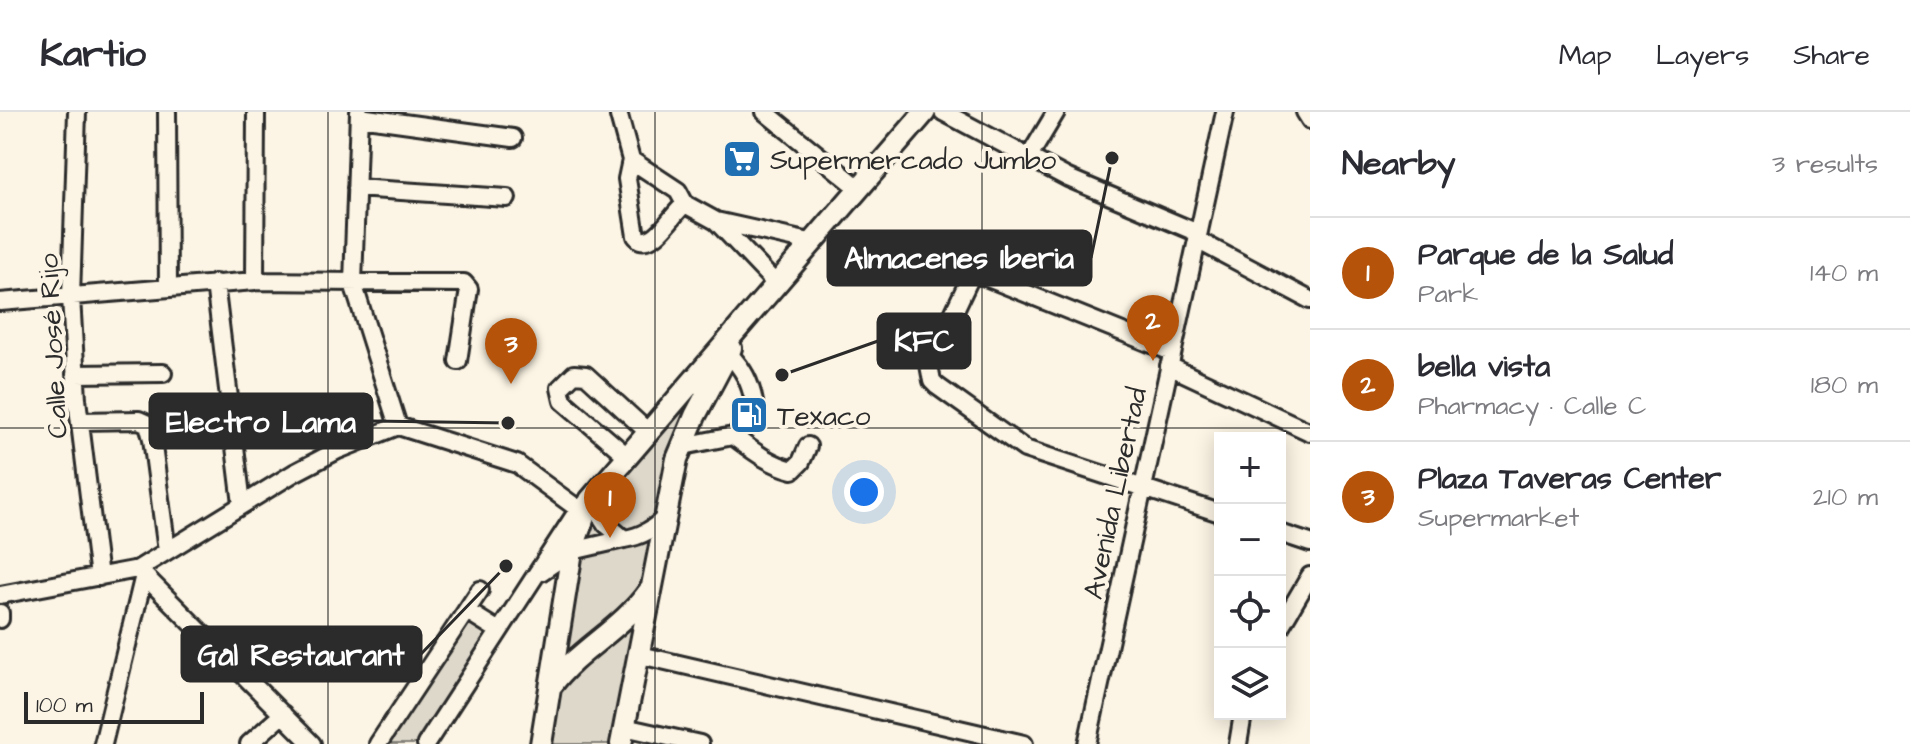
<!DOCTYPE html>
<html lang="en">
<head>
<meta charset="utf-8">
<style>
	:root { --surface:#fff; --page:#f7f7f7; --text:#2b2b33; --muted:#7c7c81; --line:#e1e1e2; --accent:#b45309 }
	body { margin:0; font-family:"Architects Daughter",sans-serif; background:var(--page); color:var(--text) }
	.controls { position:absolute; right:24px; bottom:24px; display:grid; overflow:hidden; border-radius:0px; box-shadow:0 4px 20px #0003 }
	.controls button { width:72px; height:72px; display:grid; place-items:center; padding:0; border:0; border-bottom:2px solid var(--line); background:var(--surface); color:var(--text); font:40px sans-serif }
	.scale { position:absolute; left:24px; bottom:20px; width:180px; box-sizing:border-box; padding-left:8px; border:4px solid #2b2b2b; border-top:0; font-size:22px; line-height:28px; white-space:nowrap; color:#2b2b2b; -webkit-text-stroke:6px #fcf5e5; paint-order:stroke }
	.you { position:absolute; left:864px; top:380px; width:28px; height:28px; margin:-20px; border:6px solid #fff; border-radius:50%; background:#1a73e8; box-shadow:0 0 0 12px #1a73e833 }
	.badge { display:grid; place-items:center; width:52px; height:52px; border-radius:50%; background:var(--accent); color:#fff; font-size:26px; font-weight:700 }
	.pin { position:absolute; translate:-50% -66px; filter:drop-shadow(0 2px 4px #0008) }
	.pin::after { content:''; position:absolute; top:42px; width:28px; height:24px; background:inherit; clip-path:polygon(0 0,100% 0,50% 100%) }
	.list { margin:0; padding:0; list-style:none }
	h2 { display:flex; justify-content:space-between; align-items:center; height:104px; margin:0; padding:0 32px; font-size:34px }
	h2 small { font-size:26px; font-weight:400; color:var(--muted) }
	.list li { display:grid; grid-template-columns:52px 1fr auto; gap:24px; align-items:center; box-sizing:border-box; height:112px; padding:0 32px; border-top:2px solid var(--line) }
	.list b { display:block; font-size:30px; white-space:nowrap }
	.list p { margin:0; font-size:26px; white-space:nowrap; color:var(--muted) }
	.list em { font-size:26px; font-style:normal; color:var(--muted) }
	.icon { flex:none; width:44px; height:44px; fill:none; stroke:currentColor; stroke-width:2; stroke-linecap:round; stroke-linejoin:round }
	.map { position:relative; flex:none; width:1310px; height:632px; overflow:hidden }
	header { display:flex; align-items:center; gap:48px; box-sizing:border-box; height:112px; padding:0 40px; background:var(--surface); border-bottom:2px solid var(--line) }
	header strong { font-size:38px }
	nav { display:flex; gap:44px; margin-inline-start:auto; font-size:28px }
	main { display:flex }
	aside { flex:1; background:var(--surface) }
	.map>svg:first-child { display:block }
</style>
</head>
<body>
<header>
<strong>Kartio</strong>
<nav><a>Map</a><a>Layers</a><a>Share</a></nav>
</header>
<main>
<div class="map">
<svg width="1310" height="632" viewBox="0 0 1310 632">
	<rect width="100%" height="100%" fill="#fcf5e5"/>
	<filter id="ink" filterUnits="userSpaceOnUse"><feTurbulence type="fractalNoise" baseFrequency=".0125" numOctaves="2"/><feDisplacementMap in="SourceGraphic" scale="16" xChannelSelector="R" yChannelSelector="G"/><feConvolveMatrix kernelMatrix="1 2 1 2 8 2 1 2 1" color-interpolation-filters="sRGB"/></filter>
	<g filter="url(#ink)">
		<path fill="#ded8ca" stroke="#84827a" stroke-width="2" d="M 743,211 L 695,304 L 620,632 L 541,632 L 566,413 Z
			M 468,497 L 499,519 L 426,632 L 378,632 Z"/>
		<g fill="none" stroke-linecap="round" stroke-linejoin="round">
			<defs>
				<path id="minor" d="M 77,0 L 71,185 L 77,287 L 99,465
					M 167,0 L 168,176
					M 359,0 L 353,171 L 398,314
					M 765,0 L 860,77
					M 943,0 L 1068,66 L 1198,121
					M 1305,0 L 1310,8
					M 619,4 L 631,48 L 627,67 L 636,124 L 640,128 C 658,132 671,103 685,92
					M 359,5 L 513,26
					M 1029,45 L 1056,0
					M 631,48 L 678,79 L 685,92 L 716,109 L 814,131
					M 356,76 L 507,86
					M 717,110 L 777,173
					M 1197,128 L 1310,188
					M 255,169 L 256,0
					M 215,171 L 242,392
					M 0,190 L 255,169 L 464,171 L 469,177 L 458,249
					M 1172,240 L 978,162 L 970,166 L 929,253 L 932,269 L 937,274 L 1025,337 L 1220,401
					M 729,242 C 743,257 750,269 754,290
					M 1169,254 L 1310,320
					M 75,262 L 163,261
					M 80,309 L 139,308 L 148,312 L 152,327 L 167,439
					M 733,324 C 752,338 769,352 793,358 L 801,350 L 808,334
					M 683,334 L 733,324 L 745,315
					M 627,344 L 563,289 L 560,276 L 574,262 L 586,263 L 647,319
					M 1280,421 L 1310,431
					M 138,457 L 312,632
					M 541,460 L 572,439 L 624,427
					M 0,483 L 138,457 L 294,361 L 338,338 L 398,314 L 517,352 L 585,402
					M 467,499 L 499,519
					M 0,501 L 0,507
					M 1280,515 L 1310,464
					M 640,543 L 1024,632
					M 624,615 L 700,632
					M 103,632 L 144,463
					M 249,632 L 283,602
					M 378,632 L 480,478
					M 426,632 L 578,398 L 590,388 L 606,412 L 624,427 C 643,424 653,417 667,404
					M 1087,632 L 1225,0
					M 1238,632 L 1243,602"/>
				<path id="major" d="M 552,573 C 579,537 622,517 649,479
					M 541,632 L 572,439 L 590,388 L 925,0
					M 621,632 L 677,347 L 695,304 L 731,236"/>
			</defs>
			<use href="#minor" stroke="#2b2b2b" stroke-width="22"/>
			<use href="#major" stroke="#2b2b2b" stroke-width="26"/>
			<use href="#minor" stroke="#fcf5e5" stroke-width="16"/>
			<use href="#major" stroke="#fcf5e5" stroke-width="20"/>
		</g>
	</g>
	<path fill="none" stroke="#2b2b2b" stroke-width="2" stroke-opacity="0.55" d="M 328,0 L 328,632M 655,0 L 655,632M 982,0 L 982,632M 0,316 L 1310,316"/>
	<defs>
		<symbol id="supermarket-square" viewBox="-11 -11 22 22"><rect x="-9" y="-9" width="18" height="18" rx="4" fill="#1f6fb2" stroke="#fcf5e5"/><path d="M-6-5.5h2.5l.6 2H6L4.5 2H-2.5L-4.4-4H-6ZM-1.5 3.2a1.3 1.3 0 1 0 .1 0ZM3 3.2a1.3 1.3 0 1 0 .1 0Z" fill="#fff"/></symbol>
		<symbol id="fuel-square" viewBox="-11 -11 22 22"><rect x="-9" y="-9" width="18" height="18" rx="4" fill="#1f6fb2" stroke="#fcf5e5"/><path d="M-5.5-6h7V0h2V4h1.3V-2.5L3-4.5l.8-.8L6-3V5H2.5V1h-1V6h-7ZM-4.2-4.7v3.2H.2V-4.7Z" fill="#fff"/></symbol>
	</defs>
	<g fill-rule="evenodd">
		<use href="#supermarket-square" x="720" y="25" width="44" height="44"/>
		<use href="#fuel-square" x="727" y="281" width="44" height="44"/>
	</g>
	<g text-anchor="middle" stroke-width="8" stroke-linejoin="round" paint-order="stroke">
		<g font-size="28" fill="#2b2b2b" stroke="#fcf5e5" text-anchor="start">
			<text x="770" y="57">Supermercado Jumbo</text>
			<text x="777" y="313">Texaco</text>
		</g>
		<g font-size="28" fill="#2b2b2b" stroke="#fcf5e5">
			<text transform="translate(52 234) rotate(-93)" y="10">Calle José Rijo</text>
			<text transform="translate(1114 381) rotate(-78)" y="10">Avenida Libertad</text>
		</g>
	</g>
	<path fill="none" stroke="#2b2b2b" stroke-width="3" d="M1112 46L1091 146M782 263L878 229M508 311L372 309M506 454L421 542"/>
	<g fill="#2b2b2b" stroke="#fcf5e5" stroke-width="3">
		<circle cx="1112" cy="46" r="8"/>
		<circle cx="782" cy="263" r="8"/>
		<circle cx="508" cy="311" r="8"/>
		<circle cx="506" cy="454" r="8"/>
	</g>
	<g fill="#2b2b2b" stroke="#2b2b2b" stroke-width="3">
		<rect x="828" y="119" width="263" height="54" rx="8"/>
		<rect x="878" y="202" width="92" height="54" rx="8"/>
		<rect x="150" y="282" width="222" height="54" rx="8"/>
		<rect x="182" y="515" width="239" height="54" rx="8"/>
	</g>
	<g font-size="30" text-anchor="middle" font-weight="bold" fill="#fff">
		<text x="959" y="156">Almacenes Iberia</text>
		<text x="924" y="239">KFC</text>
		<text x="261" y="320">Electro Lama</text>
		<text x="301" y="553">Gål Restaurant</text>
	</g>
</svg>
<div class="controls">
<button>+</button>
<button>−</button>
<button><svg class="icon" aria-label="locate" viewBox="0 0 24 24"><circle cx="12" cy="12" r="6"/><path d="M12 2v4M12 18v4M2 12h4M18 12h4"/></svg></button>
<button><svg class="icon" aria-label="layers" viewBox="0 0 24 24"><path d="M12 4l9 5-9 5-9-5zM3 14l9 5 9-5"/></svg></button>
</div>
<div class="scale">100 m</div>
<div class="you"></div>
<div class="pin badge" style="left:610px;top:426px">1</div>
<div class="pin badge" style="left:1153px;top:249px">2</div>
<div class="pin badge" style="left:511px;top:272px">3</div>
</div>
<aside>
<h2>Nearby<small>3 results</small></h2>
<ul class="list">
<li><span class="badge">1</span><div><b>Parque de la Salud</b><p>Park</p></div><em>140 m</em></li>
<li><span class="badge">2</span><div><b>bella vista</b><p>Pharmacy · Calle C</p></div><em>180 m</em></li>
<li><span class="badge">3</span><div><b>Plaza Taveras Center</b><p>Supermarket</p></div><em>210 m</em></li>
</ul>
</aside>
</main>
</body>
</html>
